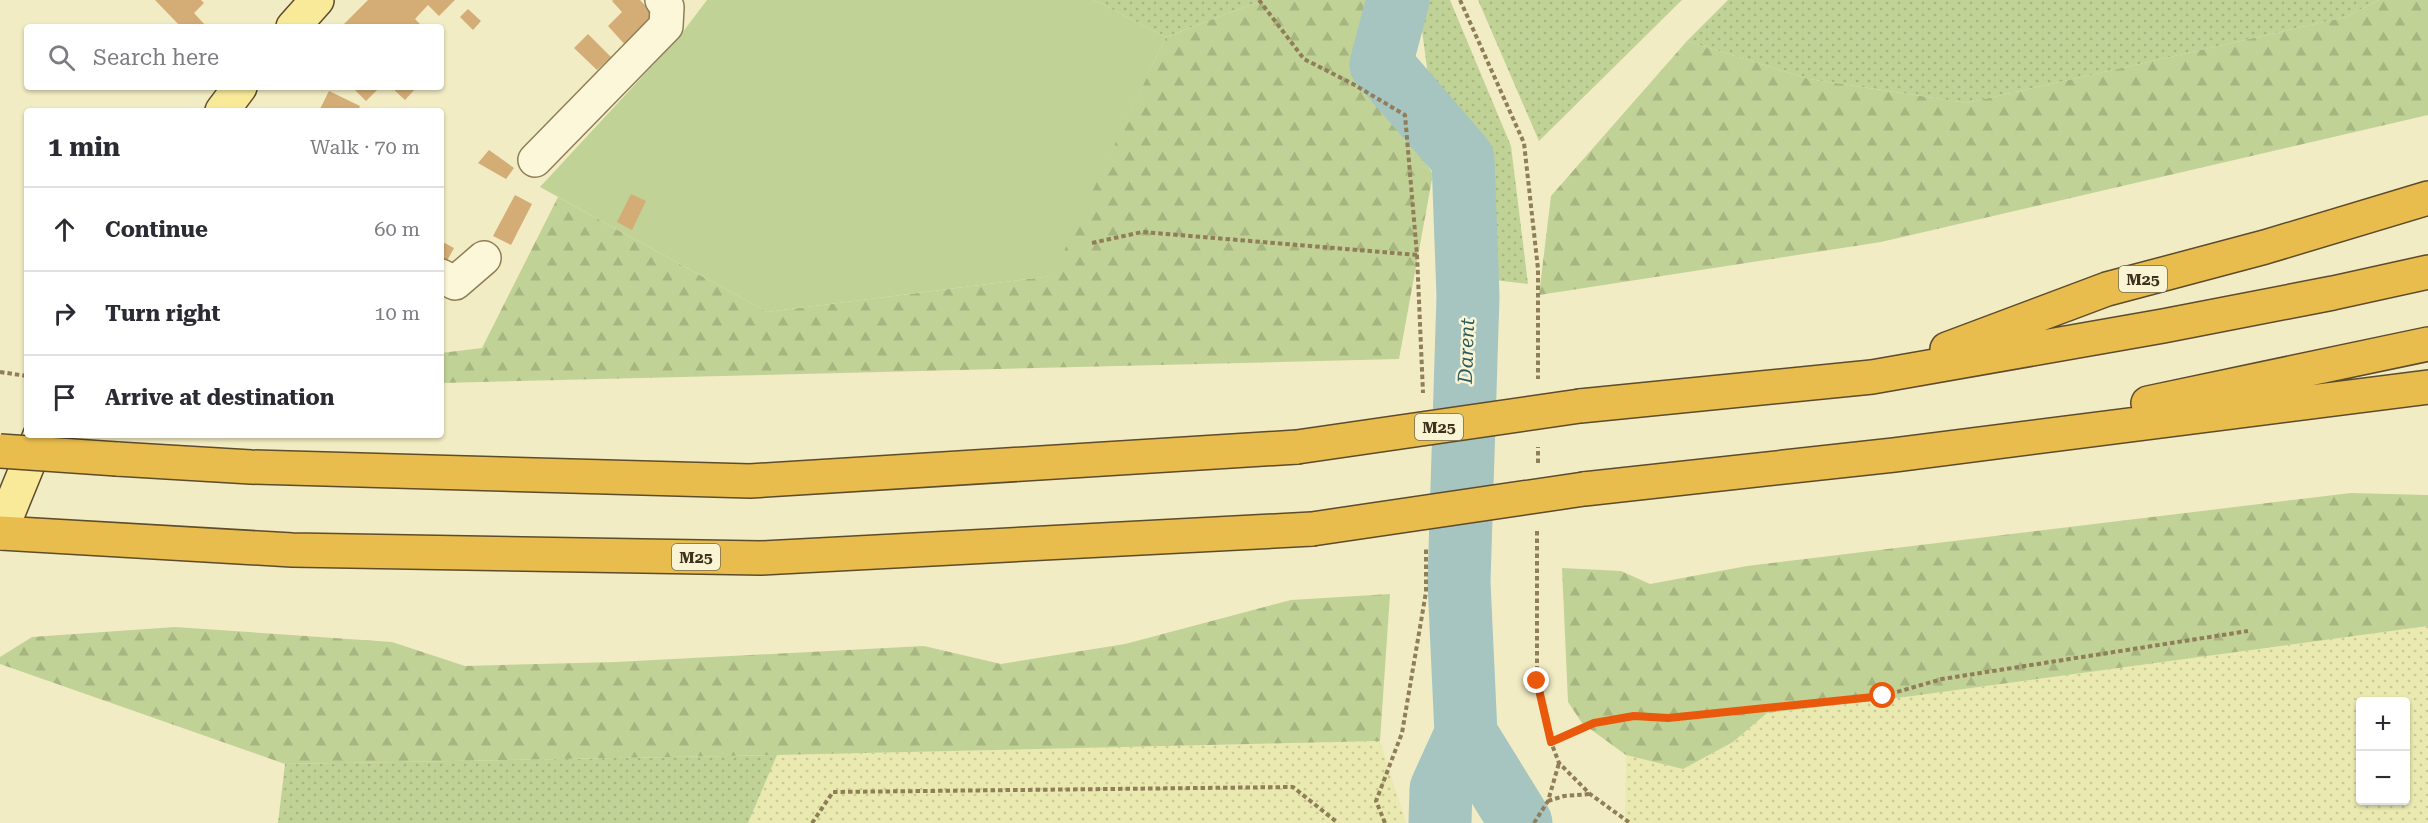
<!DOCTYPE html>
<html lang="en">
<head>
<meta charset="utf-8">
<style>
	:root { --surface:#fff; --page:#f7f7f7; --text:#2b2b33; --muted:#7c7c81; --line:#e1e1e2 }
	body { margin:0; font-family:"Roboto Serif",serif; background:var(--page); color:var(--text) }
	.controls { position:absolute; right:18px; bottom:18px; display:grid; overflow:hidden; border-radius:6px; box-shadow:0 2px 4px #0004 }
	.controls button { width:54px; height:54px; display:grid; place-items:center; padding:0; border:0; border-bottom:2px solid var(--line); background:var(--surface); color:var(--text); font:30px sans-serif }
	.stop { position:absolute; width:18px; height:18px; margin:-14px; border:4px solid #ea580c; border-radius:50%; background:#fff }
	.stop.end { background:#ea580c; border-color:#fff; box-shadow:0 2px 6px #0008 }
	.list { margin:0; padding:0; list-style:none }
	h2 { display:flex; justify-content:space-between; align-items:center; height:78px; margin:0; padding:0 24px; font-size:26px }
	h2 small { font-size:20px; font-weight:400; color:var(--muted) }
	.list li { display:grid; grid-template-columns:39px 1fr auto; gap:18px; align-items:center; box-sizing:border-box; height:84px; padding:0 24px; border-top:2px solid var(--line) }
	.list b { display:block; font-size:22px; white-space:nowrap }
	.list em { font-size:20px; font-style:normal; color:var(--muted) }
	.icon { flex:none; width:33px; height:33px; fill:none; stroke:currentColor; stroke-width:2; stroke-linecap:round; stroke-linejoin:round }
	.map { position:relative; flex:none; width:2428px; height:823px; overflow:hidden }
	.search { position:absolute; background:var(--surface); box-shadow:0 2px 4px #0004; left:24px; top:24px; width:420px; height:66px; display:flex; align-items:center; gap:15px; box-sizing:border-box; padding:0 21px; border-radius:6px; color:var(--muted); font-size:22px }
	.panel { position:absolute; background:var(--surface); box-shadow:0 2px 4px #0004; left:24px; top:108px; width:420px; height:330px; border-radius:6px }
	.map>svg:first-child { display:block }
</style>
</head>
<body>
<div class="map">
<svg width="2428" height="823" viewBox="0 0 2428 823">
	<defs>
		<pattern id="farmland-dots" width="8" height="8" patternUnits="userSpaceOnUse" patternTransform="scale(1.5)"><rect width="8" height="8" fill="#e9e9b0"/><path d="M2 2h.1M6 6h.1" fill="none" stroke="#c9c897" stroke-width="1.8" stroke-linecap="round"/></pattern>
		<pattern id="grass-dots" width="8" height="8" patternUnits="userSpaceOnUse" patternTransform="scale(1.5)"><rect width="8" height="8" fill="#c1d296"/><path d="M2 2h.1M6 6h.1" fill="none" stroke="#a7b581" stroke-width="1.8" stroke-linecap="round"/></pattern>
		<pattern id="forest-firs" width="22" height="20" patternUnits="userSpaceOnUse" patternTransform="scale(1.5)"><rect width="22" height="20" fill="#c1d296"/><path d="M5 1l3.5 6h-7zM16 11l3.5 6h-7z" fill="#a7b581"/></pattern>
	</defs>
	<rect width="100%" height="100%" fill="#f2ecc4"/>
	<path fill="url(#farmland-dots)" fill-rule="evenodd" d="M 2428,626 L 2428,823 L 1625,823 L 1626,755 L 1683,769 L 1733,742 L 1767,713 L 1905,697 ZM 2360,702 L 2406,702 L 2406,800 L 2360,800 Z
		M 1380,741 L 1406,823 L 748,823 L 777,755 Z"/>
	<path fill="url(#grass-dots)" d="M 1094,0 L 1263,0 L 1166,37 Z
		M 1418,0 L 1450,0 L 1511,146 L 1528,284 L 1477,278 L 1479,159 L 1429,83 Z
		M 1478,0 L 1682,0 L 1539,141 Z
		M 1728,0 L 2379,0 L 2346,17 L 1967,103 L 1809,79 L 1687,41 Z
		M 777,755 L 748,823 L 278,823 L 285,764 Z"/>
	<path fill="url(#forest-firs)" d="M 1263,0 L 1372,0 L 1355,62 L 1433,174 L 1399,359 L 441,383 L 441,353 L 482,348 L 558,197 L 767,312 L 1051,276 L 1166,37 Z
		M 2379,0 L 2428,0 L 2428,115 L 1881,242 L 1539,295 L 1551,196 L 1687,41 L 1809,79 L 1967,103 L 2346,17 Z
		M 2351,493 L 2428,495 L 2428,626 L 1905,697 L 1767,713 L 1733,742 L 1683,769 L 1626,755 L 1582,723 L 1568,702 L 1562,568 L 1621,571 L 1650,584 L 1747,566 Z
		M 1390,594 L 1380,741 L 777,755 L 285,764 L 0,664 L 0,657 L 32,637 L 175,627 L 392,642 L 465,666 L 616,662 L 924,646 L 1001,664 L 1125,644 L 1291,600 Z"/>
	<path fill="#c1d296" d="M 707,0 L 1094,0 L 1166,37 L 1052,276 L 767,312 L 540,187 L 679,37 Z"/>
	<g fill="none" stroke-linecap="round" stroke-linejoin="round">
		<path stroke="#a6c5c1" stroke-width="63" d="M 1398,0 L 1381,64 L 1463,159 L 1468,296 L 1459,582 L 1466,734 L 1441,789 L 1440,823
			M 1466,734 L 1521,823"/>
	</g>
	<path fill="#d4ac76" d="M 155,0 L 201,0 L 204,3 L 194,13 L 207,27 L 181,27 Z
		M 368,0 L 455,0 L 439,16 L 428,5 L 415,19 L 423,27 L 341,27 Z
		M 613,0 L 640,0 L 658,19 L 628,48 L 608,26 L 622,12 L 612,1 Z
		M 468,9 L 481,21 L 473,30 L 460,17 Z
		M 588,34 L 611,57 L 597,70 L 574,48 Z
		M 352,87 L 380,87 L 366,101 Z
		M 391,87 L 413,87 L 415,89 L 405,100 Z
		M 329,91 L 360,106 L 358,111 L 319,111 Z
		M 489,150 L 514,168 L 506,179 L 478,163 Z
		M 631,194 L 646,201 L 632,230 L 617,222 Z
		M 515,195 L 532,204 L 511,245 L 493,236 Z
		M 441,241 L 454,248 L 447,261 L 441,258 Z"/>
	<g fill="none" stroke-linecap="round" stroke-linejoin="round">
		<defs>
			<path id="minor" d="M 535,160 L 666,26 L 667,7 L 662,0
				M 441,276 L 455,283 L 484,258"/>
			<path id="major" d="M 293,27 L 317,0
				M 222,111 L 240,87
				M 0,533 L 40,435"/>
			<path id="highway" d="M 1947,349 L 2107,289 L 2265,247 L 2428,198
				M 2148,403 L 2428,344
				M 1580,406 L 1872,377 L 2163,326 L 2333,293 L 2428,272
				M 117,459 L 251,467 L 750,481 L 1297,447
				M 1584,489 L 1894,455 L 2428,387
				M 0,533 L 292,550 L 761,558 L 1312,529"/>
		</defs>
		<use href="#minor" stroke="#8f7e58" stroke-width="36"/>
		<use href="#major" stroke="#5d4b2d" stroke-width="36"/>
		<use href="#highway" stroke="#5d4b2d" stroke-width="36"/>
		<path stroke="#8f7e58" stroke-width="4" stroke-dasharray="4.5 3" stroke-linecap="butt" d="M 1259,0 L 1304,59 L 1353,84 L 1405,115 L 1417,255 L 1423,393
			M 1460,0 L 1524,143 L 1538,269 L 1538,379
			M 1092,243 L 1142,232 L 1417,255
			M 0,372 L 27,376
			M 1538,463 L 1538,447
			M 1537,531 L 1537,681 L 1551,742 L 1559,763 L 1590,794 L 1630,823
			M 1551,742 L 1594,723 L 1634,716 L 1668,718 L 1883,696 L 1942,679 L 2248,631
			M 1548,801 L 1564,796 L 1590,794
			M 812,823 L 833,792 L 1293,787 L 1338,823
			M 1385,823 L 1376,801 L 1402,733 L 1426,592 L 1426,548
			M 1534,823 L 1548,801 L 1559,763"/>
		<use href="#minor" stroke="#fcf7d8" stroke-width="33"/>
		<use href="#major" stroke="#f8ea99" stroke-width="33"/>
		<use href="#highway" stroke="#e9bd4d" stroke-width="33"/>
		<defs>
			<path id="highway-bridge" d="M 1297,447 L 1580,406
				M 0,451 L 117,459
				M 1312,529 L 1584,489"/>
		</defs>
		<use href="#highway-bridge" stroke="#5d4b2d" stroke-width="36" stroke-linecap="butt"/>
		<use href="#highway-bridge" stroke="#e9bd4d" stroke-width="33"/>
	</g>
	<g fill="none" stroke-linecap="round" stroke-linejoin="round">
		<path stroke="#ea580c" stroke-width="8" d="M 1537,681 L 1551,742 L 1594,723 L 1634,716 L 1668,718 L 1883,696"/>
	</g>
	<g text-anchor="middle" stroke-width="5" stroke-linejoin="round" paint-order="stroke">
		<g fill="#f9f4d4" stroke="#766c54" stroke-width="1.5">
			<rect x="2119" y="266" width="48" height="26" rx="4.5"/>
			<rect x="1415" y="414" width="48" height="26" rx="4.5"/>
			<rect x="672" y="544" width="48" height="26" rx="4.5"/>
		</g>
		<g font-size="16" font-weight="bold" fill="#3e321d">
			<text x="2143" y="285">M25</text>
			<text x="1439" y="433">M25</text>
			<text x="696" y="563">M25</text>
		</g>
		<g font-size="20" font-style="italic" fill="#2b5a5f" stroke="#f9f4d4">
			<text transform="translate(1466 351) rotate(-88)" y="7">Darent</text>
		</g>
	</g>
</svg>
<div class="controls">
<button>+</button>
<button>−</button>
</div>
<div class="stop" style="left:1883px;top:696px"></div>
<div class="stop end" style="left:1537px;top:681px"></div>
<div class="search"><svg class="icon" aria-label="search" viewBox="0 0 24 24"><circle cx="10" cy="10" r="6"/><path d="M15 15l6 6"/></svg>Search here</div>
<section class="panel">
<h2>1 min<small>Walk · 70 m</small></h2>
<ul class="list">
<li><svg class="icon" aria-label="ahead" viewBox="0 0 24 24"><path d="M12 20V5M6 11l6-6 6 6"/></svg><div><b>Continue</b></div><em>60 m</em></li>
<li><svg class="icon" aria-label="right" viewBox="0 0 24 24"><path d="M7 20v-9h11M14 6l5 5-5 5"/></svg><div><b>Turn right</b></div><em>10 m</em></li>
<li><svg class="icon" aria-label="arrive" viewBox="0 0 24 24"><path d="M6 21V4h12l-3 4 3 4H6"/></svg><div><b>Arrive at destination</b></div></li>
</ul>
</section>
</div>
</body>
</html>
